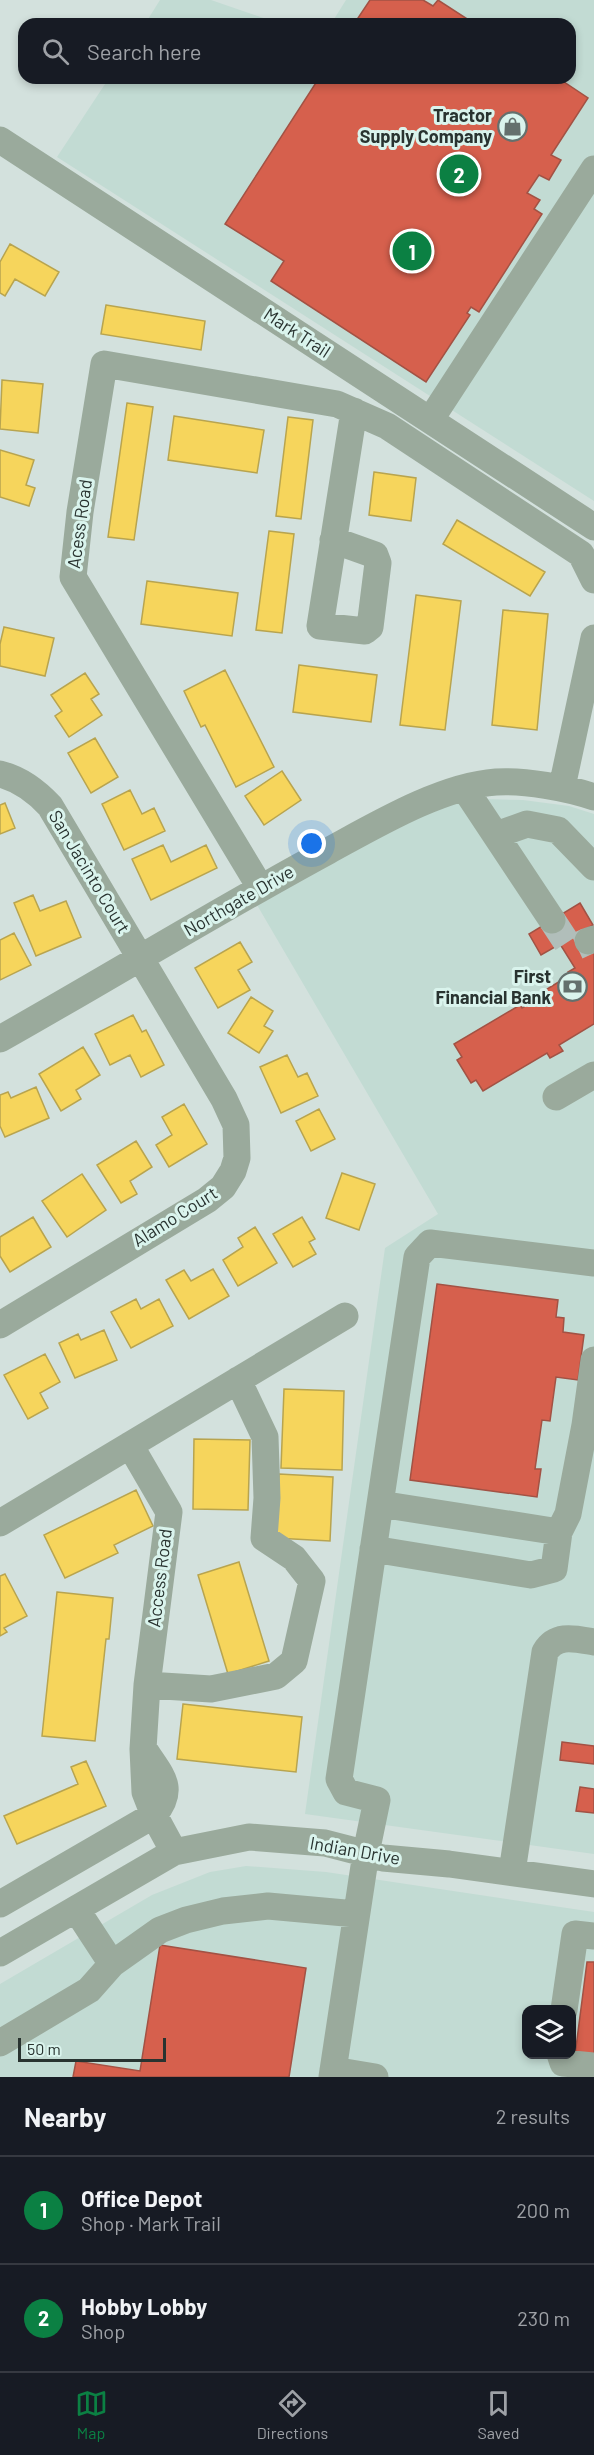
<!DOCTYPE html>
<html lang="en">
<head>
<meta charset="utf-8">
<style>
	:root { --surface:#171b24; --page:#20242c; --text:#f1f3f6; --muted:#9ea1a6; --line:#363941; --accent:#0b8043 }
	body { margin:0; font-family:Barlow,sans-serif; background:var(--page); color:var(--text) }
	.controls { position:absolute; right:18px; bottom:18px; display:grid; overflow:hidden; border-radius:12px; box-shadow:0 3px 9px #0003 }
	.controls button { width:54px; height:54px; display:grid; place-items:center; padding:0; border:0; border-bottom:2px solid var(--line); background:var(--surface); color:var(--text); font:30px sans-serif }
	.scale { position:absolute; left:18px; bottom:15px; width:148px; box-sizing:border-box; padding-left:6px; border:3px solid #293330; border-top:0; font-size:16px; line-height:21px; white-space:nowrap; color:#293330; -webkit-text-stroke:4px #daf4ed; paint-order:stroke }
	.you { position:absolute; left:312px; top:844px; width:21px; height:21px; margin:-15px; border:4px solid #fff; border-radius:50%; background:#1a73e8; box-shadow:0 0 0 9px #1a73e833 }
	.badge { display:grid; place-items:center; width:39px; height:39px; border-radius:50%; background:var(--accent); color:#fff; font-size:20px; font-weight:700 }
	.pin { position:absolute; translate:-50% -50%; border:3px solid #fff; box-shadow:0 2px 6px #0006 }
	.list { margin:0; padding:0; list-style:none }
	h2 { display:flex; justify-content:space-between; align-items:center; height:78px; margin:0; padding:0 24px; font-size:26px }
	h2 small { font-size:20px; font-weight:400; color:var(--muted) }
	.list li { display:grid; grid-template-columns:39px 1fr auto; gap:18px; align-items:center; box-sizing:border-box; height:108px; padding:0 24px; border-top:2px solid var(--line) }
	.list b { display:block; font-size:22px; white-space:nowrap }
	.list p { margin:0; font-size:20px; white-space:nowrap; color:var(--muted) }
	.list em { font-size:20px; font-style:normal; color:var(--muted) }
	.icon { flex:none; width:33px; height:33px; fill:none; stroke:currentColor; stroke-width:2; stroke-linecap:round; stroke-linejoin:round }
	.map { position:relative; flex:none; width:594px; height:2077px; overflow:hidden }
	.search { position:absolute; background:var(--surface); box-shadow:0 3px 9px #0003; left:18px; right:18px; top:18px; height:66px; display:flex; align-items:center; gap:15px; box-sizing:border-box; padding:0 21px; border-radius:18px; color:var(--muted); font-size:22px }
	.sheet { height:294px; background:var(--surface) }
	nav { display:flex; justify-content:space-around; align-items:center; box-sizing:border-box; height:84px; border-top:2px solid var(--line); background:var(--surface); font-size:16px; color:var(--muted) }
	nav a { display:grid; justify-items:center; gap:3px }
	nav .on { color:var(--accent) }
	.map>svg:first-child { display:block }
</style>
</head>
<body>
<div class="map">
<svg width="594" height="2077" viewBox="0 0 594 2077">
	<rect width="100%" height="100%" fill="#d3e1dd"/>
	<path fill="#c2dbd3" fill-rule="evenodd" d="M 160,0 L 211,0 L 281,24 L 145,24 Z
		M 346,0 L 594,0 L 594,501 L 57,157 L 109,78 L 570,78 L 570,24 L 331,24 Z
		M 483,799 L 523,800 L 569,806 L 594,814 L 594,1854 L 305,1814 L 385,1248 L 438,1214 L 257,905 L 394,825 L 438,806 Z
		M 246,1866 L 326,1872 L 594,1912 L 594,2077 L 0,2077 L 0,1984 L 152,1895 L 210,1872 ZM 526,2010 L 572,2010 L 572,2054 L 526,2054 Z"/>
	<path fill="#f6d55c" stroke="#b8a44f" stroke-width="1.5" d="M 10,244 L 59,272 L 45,296 L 15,279 L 5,296 L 0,293 L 0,262 Z
		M 106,305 L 205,321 L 201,350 L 101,334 Z
		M 2,380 L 43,384 L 38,433 L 0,429 Z
		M 127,403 L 153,407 L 134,540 L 108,537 Z
		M 174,416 L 264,430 L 257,473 L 168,460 Z
		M 288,417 L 313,420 L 301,519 L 276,516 Z
		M 0,450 L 34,460 L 26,485 L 35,488 L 29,506 L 0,497 Z
		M 374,472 L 416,478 L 411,521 L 369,515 Z
		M 457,520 L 545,572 L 530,596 L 443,544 Z
		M 269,531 L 294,534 L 282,633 L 256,630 Z
		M 147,581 L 238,593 L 232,636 L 141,624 Z
		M 416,595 L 461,601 L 445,730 L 400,725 Z
		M 503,610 L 548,614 L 537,730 L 492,725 Z
		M 4,627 L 54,638 L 45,676 L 0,666 L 0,644 Z
		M 299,665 L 377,675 L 371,722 L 293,712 Z
		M 225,670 L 274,767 L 236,787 L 205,725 L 201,727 L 184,691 Z
		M 85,673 L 99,694 L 91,699 L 102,715 L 69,737 L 55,716 L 62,711 L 51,695 Z
		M 95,738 L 118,777 L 91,793 L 68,753 Z
		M 282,771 L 301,800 L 264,825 L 245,796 Z
		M 130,790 L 142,814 L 154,808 L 165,831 L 124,850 L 102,804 Z
		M 5,803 L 15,828 L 0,834 L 0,805 Z
		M 163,845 L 171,862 L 206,845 L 217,868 L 151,900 L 132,859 Z
		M 33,895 L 40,911 L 66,901 L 81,937 L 36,956 L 14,903 Z
		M 14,933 L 31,965 L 0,980 L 0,940 Z
		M 240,942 L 252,962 L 238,970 L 250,990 L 218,1008 L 195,968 Z
		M 251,997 L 273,1011 L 264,1026 L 273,1031 L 259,1053 L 228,1033 Z
		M 133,1015 L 142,1032 L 146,1030 L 164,1065 L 141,1077 L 130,1055 L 110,1065 L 95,1034 Z
		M 83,1047 L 100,1075 L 76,1090 L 81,1099 L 61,1111 L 39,1074 Z
		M 287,1055 L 298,1077 L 307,1073 L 318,1096 L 281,1113 L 260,1067 Z
		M 36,1087 L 49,1118 L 5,1137 L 0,1126 L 0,1095 L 8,1092 L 11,1098 Z
		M 184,1104 L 207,1144 L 169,1167 L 156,1145 L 172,1135 L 162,1117 Z
		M 319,1109 L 335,1139 L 311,1151 L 296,1121 Z
		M 136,1141 L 152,1167 L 130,1181 L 137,1194 L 121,1203 L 97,1165 Z
		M 342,1173 L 375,1184 L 359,1230 L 326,1218 Z
		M 82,1174 L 106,1210 L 67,1237 L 42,1201 Z
		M 33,1217 L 51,1247 L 10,1272 L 0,1256 L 0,1237 Z
		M 302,1217 L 315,1239 L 309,1242 L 316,1254 L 293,1267 L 273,1234 Z
		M 255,1227 L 277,1263 L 238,1286 L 223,1260 L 243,1247 L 238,1238 Z
		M 213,1269 L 229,1296 L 189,1319 L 166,1280 L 184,1270 L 191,1281 Z
		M 136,1299 L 141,1309 L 159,1299 L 173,1326 L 131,1348 L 111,1312 Z
		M 104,1330 L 117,1360 L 75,1378 L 59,1343 L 78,1334 L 81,1340 Z
		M 45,1354 L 60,1382 L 40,1393 L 48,1408 L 28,1419 L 4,1375 Z
		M 284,1389 L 344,1391 L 342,1470 L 281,1468 Z
		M 194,1439 L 250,1440 L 248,1510 L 193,1509 Z
		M 279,1474 L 333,1477 L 330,1541 L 275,1538 Z
		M 136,1490 L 153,1526 L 114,1545 L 118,1553 L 65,1578 L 44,1535 Z
		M 239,1562 L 269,1661 L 228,1674 L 198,1575 Z
		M 5,1574 L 27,1616 L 4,1628 L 7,1632 L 0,1636 L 0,1576 Z
		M 57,1592 L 113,1598 L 109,1639 L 106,1639 L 95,1741 L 42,1736 Z
		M 183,1704 L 302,1717 L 296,1772 L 177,1759 Z
		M 86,1761 L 106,1806 L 17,1844 L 4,1816 L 78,1784 L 71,1767 Z"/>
	<path fill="#d6604d" stroke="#a25244" stroke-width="1.5" d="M 370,0 L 423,0 L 433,6 L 438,0 L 475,24 L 354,24 Z
		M 319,78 L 558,78 L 588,98 L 551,155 L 561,160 L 549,180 L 539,175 L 527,193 L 540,200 L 534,209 L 542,214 L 479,312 L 471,307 L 467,313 L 470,315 L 426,382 L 271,281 L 284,261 L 225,224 Z
		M 580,903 L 593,925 L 583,931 L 594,950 L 594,1024 L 559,1045 L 563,1051 L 550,1058 L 547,1053 L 483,1091 L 476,1080 L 471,1083 L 457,1060 L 462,1057 L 454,1044 L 520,1005 L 522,1008 L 533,1002 L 531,999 L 570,975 L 568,972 L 575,968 L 560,944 L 541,955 L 529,934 Z
		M 437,1284 L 558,1300 L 556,1317 L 564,1318 L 563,1332 L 584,1335 L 578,1380 L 556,1377 L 550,1421 L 542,1420 L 535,1469 L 541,1469 L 537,1497 L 410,1480 Z
		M 562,1742 L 594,1746 L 594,1764 L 560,1760 Z
		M 580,1787 L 594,1789 L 594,1813 L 576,1811 Z
		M 160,1945 L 306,1968 L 289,2077 L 73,2077 L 76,2061 L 140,2071 Z
		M 587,1962 L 594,1962 L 594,2058 L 575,2055 Z"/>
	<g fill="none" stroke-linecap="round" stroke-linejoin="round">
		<path stroke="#b1beba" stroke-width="27" stroke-dasharray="27 14" stroke-linecap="butt" d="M 552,920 L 571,949 L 588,941"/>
		<path stroke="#9aaa9c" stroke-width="27" d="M 0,140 L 594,527
			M 431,419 L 594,169
			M 333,540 L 375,555 L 378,563 L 370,627 L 365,631 L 320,626 L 354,411
			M 0,774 C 20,779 36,791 50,806 L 224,1099 L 236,1125 L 237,1158 L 233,1171 L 223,1187 L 207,1200 L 0,1325
			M 562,787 L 594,638
			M 465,789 L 552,920
			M 496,835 L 527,824 L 558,830 L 594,867
			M 260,887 L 73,577 L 80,512 L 104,364 L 337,404 L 387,426 L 581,554 L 594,580
			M 588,941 L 594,939
			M 0,1039 C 110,977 217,911 328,851 C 376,825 441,786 496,782 C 524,780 568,788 594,797
			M 556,1097 L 594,1075
			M 594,1263 L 430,1243 L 417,1257 L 380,1504 L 559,1532 L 568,1514 L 585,1425 L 594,1360
			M 130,1445 L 169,1512 L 147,1685 L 143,1749 L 145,1792 L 154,1815 L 174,1852
			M 0,1523 L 345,1316
			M 373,1549 L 531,1575 L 554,1569 L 559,1532
			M 147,1685 L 211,1689 L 276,1676 L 294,1661 L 312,1581 L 294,1558 L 264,1538 L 267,1498 L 265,1437 L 238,1380
			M 512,1872 L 545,1652 C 556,1633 576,1639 594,1642
			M 0,1904 L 154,1815 C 177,1787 160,1775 144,1749
			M 76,1909 L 112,1964
			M 0,1953 L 174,1852 L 249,1837 L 325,1843 L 383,1858 L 449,1864 L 594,1884
			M 564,2010 L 575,1934 L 594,1936
			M 0,2043 L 89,1990 L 112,1964 L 160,1930 L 186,1920 L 223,1911 L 268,1906 L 356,1914
			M 560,2054 L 563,2063 L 594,2066
			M 333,2070 L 375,2077
			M 332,2077 L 366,1853 L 377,1800 L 346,1792 L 339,1779 L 380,1504"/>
	</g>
	<defs>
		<symbol id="shop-ring" viewBox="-11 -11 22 22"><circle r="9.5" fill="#daf4ed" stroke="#64706d" stroke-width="1.5"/><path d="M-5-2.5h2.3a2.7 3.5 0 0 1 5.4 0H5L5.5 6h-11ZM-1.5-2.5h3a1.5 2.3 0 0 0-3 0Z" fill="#64706d"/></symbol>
		<symbol id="bank-ring" viewBox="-11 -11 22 22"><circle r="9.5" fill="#daf4ed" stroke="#64706d" stroke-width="1.5"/><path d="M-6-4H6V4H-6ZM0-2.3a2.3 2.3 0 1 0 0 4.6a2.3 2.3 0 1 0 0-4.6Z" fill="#64706d"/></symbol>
	</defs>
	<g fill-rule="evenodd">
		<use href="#shop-ring" x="496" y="110" width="33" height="33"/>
		<use href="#bank-ring" x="556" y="970" width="33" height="33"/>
	</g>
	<g text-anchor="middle" stroke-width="6" stroke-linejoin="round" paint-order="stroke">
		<g font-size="18" font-weight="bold" fill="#293330" stroke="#daf4ed" text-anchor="end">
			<text x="492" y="122">Tractor<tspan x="492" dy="21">Supply Company</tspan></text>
			<text x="551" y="983">First<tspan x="551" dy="21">Financial Bank</tspan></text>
		</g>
		<g font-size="18" fill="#293330" stroke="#daf4ed">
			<text transform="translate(297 333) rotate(33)" y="6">Mark Trail</text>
			<text transform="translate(80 524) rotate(-82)" y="6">Acess Road</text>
			<text transform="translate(89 872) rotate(59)" y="6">San Jacinto Court</text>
			<text transform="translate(239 901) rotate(-30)" y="6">Northgate Drive</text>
			<text transform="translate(175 1217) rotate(-32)" y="6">Alamo Court</text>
			<text transform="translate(160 1578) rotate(-83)" y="6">Access Road</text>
			<text transform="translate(355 1851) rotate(10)" y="6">Indian Drive</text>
		</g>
	</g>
</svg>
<div class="controls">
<button><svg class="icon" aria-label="layers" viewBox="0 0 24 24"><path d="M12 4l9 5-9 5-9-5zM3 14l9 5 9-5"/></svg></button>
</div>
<div class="scale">50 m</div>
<div class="you"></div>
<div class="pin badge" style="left:412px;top:251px">1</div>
<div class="pin badge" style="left:459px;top:174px">2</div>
<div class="search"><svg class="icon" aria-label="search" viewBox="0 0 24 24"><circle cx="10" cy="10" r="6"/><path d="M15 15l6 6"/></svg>Search here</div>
</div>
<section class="sheet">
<h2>Nearby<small>2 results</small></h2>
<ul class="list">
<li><span class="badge">1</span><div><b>Office Depot</b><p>Shop · Mark Trail</p></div><em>200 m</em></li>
<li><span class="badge">2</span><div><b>Hobby Lobby</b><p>Shop</p></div><em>230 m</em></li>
</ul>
</section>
<nav>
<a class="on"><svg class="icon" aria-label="map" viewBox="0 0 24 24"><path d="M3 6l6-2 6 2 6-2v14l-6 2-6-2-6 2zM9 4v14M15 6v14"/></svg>Map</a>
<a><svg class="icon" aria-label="directions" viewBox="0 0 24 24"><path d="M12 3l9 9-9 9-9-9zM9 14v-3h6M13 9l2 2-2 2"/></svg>Directions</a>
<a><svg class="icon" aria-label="saved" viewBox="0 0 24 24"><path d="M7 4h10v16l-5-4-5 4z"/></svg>Saved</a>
</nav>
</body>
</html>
